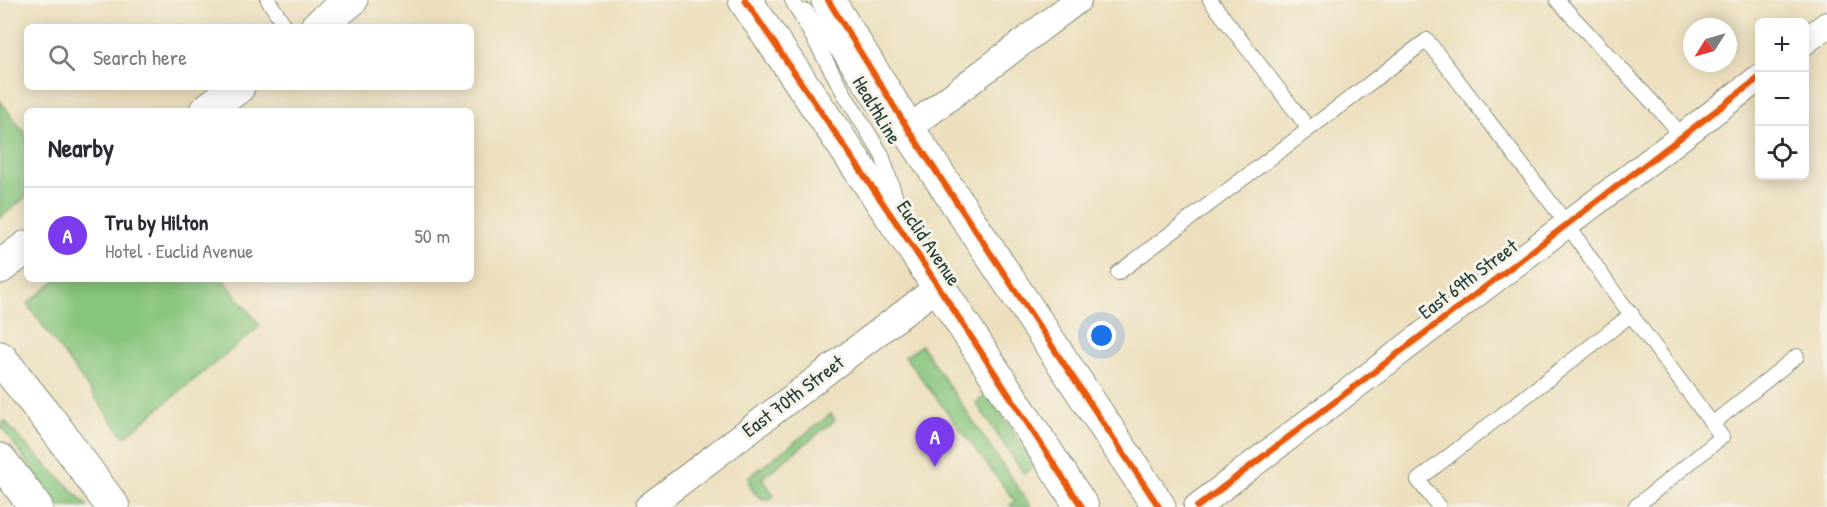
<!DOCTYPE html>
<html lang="en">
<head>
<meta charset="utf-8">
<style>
	:root { --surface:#fff; --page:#f2f2f3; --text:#2b2b33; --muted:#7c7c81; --line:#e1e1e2; --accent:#7c3aed }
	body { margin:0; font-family:"Patrick Hand",sans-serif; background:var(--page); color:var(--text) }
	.controls { position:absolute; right:18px; top:18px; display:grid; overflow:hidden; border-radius:9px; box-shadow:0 3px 15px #0003 }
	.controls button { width:54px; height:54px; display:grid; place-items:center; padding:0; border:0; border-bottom:2px solid var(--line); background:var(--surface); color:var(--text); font:30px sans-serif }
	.compass { position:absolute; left:1683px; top:18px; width:54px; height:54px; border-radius:50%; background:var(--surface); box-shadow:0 3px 15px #0003; rotate:233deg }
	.you { position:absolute; left:1102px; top:336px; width:21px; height:21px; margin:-15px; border:4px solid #fff; border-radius:50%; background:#1a73e8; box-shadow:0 0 0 9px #1a73e833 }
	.badge { display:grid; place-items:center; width:39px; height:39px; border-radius:50%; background:var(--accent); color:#fff; font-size:20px; font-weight:700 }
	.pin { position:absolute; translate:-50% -50px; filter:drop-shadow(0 2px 3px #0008) }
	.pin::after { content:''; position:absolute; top:32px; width:21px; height:18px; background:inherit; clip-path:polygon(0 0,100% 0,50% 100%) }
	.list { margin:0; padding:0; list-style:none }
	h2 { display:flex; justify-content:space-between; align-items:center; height:78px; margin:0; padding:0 24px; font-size:26px }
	h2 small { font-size:20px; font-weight:400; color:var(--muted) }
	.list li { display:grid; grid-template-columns:39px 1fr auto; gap:18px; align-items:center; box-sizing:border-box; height:96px; padding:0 24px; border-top:2px solid var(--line) }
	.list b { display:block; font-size:22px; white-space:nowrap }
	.list p { margin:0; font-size:20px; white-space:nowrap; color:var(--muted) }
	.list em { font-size:20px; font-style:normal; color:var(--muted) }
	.icon { flex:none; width:33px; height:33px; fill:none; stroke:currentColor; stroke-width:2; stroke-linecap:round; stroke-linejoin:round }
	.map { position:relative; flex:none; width:1827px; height:507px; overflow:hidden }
	.search { position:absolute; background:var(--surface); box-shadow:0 3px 15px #0003; left:24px; top:24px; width:450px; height:66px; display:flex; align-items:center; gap:15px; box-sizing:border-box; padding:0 21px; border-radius:9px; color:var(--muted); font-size:22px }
	.panel { position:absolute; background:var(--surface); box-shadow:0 3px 15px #0003; left:24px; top:108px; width:450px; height:174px; border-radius:9px }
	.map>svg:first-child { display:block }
</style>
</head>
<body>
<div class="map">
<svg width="1827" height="507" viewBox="0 0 1827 507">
	<rect width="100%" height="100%" fill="#f7f3e8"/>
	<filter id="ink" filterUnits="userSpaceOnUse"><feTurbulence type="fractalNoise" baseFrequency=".0167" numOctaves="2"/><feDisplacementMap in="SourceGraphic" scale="12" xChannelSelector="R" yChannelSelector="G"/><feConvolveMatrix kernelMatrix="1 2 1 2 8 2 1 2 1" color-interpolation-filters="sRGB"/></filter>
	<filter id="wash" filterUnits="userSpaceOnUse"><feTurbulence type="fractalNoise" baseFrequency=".008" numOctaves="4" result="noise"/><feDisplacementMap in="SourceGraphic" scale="24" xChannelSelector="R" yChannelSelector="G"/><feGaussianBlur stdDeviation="1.35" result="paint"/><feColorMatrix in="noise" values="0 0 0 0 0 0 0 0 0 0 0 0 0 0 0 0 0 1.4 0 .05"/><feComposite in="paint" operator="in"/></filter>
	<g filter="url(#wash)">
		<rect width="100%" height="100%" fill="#eddfbe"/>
		<path fill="#87c57c" stroke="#538158" stroke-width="1.5" d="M 0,101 L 27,136 L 27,196 L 0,218 Z
			M 58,279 L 223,279 L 260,326 L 124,437 L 27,304 Z
			M 921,345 L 1031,507 L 1012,507 L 1010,505 L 1015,501 L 905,357 Z
			M 988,394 L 1035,465 L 1024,474 L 976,403 Z
			M 831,414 L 835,420 L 762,478 L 774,495 L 770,500 C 756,498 751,491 748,478 Z
			M 5,421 C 29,453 62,477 88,507 L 59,507 L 1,426 Z"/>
	</g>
	<g filter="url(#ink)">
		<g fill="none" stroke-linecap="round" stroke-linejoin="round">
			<defs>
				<path id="lane" d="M 268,0 L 286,27
					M 792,0 L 845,95 L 882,155 L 898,205
					M 1210,0 L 1309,129
					M 1557,0 L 1667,118 L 1682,136
					M 806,11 L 842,57 L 884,120
					M 1118,273 L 1427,40 L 1567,224 L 1611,288 L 1722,437 L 1635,507
					M 1712,424 L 1797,356
					M 1439,507 L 1418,480 L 1632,314"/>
				<path id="street" d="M 1804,42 L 1827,25
					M 908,129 L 1078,0
					M 648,507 L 938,287
					M 1197,507 L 1760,77"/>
				<path id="secondary" d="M 317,27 L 351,0
					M 206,111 L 238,87
					M 0,267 L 27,247"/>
				<path id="primary" d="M 745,0 L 912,246 L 1082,507
					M 828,0 L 908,129 L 1159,507
					M 0,358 L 54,426 L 113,507
					M 0,460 L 36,507"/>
			</defs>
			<use href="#lane" stroke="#868e79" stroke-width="16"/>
			<use href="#street" stroke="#868e79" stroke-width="28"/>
			<use href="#secondary" stroke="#868e79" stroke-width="35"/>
			<use href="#primary" stroke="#868e79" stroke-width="35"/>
			<use href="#lane" stroke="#fff" stroke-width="14"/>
			<use href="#street" stroke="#fff" stroke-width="26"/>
			<use href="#secondary" stroke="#fff" stroke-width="33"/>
			<use href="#primary" stroke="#fff" stroke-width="33"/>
			<defs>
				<path id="cycleway" d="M 745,0 L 912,246 L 1082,507
					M 828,0 L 908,129 L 1159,507
					M 1197,507 L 1760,77"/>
			</defs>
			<use href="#cycleway" stroke="#f7f3e8" stroke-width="10"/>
			<use href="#cycleway" stroke="#e8590c" stroke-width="6"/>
		</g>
	</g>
	<g text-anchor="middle" stroke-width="6" stroke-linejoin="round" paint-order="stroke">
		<g font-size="20" fill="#1f3d34" stroke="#f7f3e8">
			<text transform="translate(877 110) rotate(59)" y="7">HealthLine</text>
			<text transform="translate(929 243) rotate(56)" y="7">Euclid Avenue</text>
			<text transform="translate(1468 279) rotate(-37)" y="7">East 69th Street</text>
			<text transform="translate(793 396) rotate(-37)" y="7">East 70th Street</text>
		</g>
	</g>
</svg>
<div class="controls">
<button>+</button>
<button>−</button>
<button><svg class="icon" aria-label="locate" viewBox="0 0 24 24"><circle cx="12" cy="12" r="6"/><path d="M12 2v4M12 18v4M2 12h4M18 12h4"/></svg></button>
</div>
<svg class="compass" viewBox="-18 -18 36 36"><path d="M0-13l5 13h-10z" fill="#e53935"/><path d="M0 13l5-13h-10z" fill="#7c7c81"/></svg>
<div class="you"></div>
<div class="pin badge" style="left:935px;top:467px">A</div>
<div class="search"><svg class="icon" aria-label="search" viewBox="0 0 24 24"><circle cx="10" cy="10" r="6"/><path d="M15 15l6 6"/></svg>Search here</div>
<section class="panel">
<h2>Nearby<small></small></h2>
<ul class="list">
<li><span class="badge">A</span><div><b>Tru by Hilton</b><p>Hotel · Euclid Avenue</p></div><em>50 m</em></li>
</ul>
</section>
</div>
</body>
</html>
